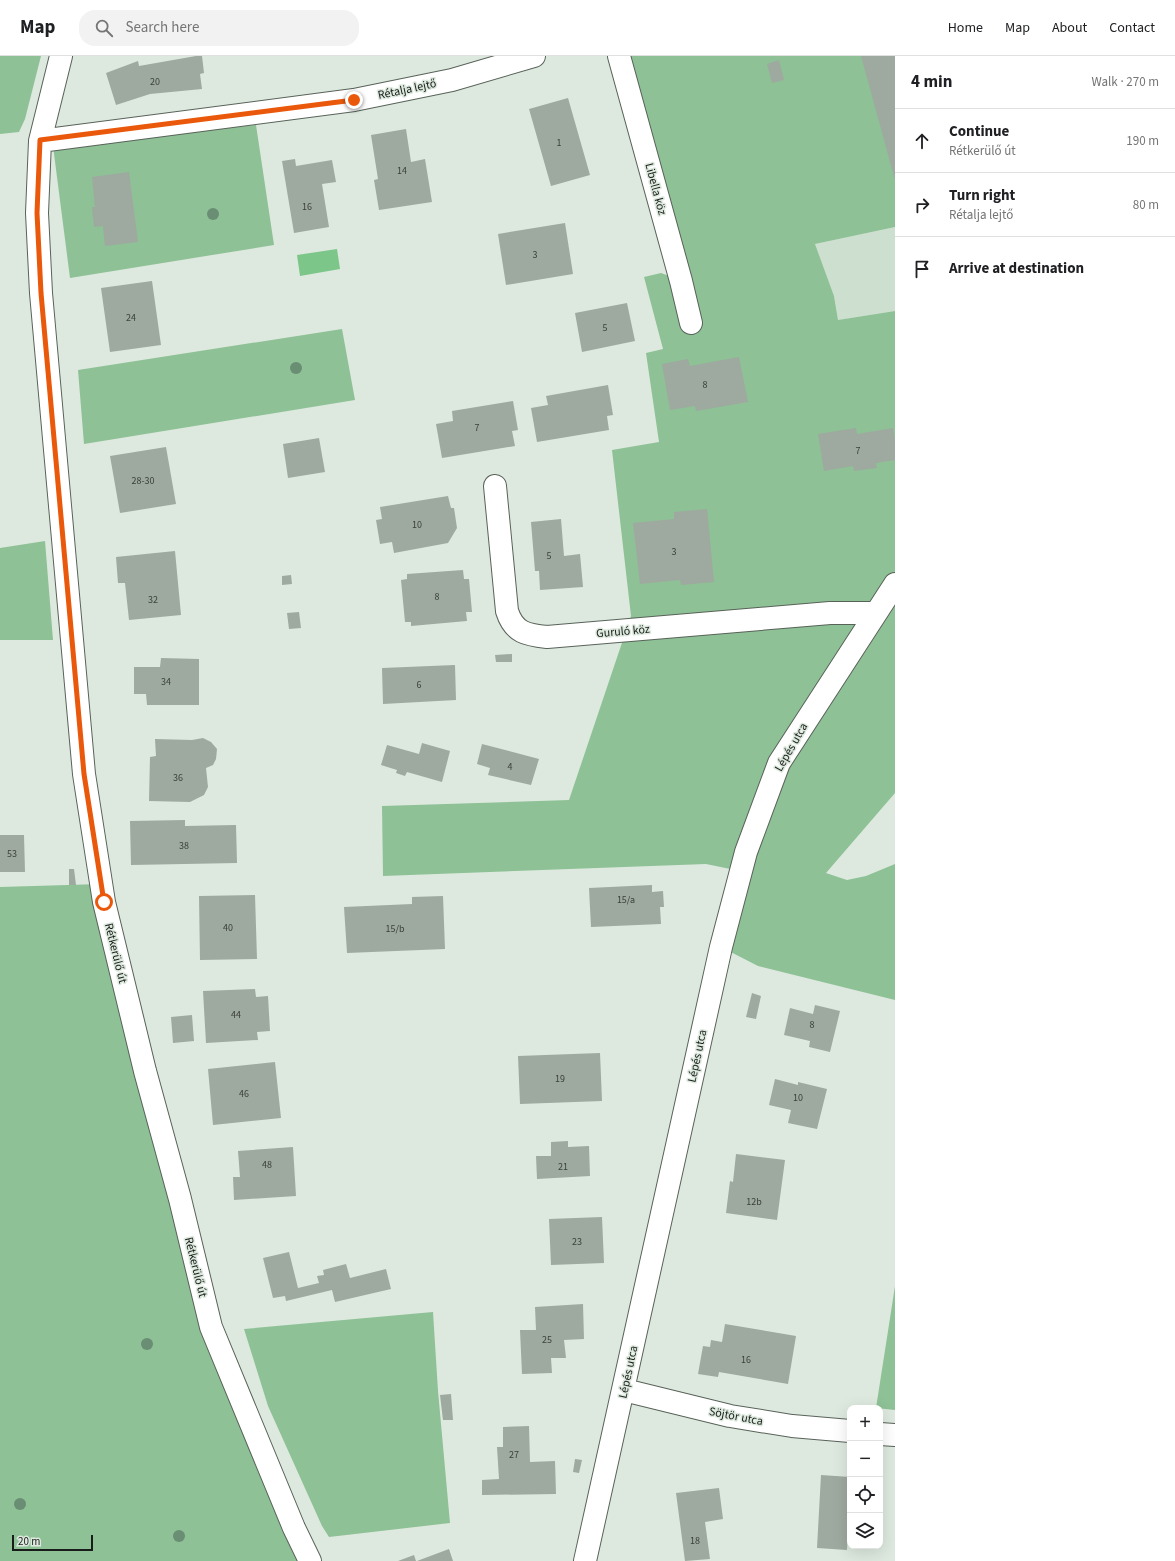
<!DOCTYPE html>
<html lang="en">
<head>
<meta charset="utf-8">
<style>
	:root { --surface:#fff; --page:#f2f2f2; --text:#202124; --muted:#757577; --line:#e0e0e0 }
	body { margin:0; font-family:"Source Sans 3",sans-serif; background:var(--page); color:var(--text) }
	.controls { position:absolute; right:12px; bottom:12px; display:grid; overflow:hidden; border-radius:8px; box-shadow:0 4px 16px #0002 }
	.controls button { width:36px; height:36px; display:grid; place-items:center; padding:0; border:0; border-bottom:1px solid var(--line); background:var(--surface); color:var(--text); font:20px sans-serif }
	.scale { position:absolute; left:12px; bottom:10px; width:81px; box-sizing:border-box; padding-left:4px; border:2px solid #191d19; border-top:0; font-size:11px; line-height:14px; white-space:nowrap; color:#191d19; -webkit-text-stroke:3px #dde9de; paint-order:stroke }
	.stop { position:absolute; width:12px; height:12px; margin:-9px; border:3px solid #ea580c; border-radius:50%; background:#fff }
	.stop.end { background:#ea580c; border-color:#fff; box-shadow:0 1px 4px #0008 }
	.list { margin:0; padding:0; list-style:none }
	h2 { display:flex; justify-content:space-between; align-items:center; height:52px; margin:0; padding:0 16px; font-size:17px }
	h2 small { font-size:13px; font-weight:400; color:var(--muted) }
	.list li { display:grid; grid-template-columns:26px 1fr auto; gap:12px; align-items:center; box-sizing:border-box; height:64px; padding:0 16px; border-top:1px solid var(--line) }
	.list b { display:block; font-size:15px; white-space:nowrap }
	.list p { margin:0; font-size:13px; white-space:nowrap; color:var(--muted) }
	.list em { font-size:13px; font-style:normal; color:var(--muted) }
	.icon { flex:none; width:22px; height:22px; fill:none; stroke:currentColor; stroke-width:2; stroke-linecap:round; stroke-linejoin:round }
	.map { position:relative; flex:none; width:895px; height:1505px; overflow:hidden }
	header { display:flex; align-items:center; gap:24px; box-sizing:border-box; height:56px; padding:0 20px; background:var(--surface); border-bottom:1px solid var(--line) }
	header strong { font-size:19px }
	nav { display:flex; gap:22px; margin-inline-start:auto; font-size:14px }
	.search { width:280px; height:36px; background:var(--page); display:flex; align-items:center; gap:10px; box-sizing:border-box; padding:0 14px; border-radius:16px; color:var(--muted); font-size:15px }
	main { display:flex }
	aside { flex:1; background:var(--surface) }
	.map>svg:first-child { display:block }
</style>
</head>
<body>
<header>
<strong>Map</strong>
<div class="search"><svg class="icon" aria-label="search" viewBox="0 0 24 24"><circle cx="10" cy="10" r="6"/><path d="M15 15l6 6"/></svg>Search here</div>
<nav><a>Home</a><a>Map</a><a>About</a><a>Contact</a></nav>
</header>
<main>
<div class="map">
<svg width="895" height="1505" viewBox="0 0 895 1505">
	<rect width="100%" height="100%" fill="#dde9de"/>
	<path fill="#cddfcf" d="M 895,171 L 895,255 L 838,264 L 834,240 L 815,188 Z"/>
	<path fill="#8ec196" d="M 0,0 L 41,0 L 25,63 L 19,76 L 0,78 Z
		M 619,0 L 895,0 L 895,171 L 815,188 L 834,240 L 838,264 L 895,255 L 895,737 L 826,817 L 847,824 L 866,820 L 895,808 L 895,944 L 758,910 L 721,891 L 740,815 L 706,808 L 383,820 L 382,750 L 569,744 L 631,560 L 612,394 L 659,386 L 646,297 L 663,293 L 644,221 L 661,217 L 680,224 Z
		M 256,69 L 274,189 L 70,222 L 53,90 Z
		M 342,273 L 355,344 L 84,388 L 78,314 Z
		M 45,485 L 53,584 L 0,584 L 0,492 Z
		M 101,828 L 211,1271 L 310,1505 L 0,1505 L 0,831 Z
		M 895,1230 L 895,1354 L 876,1352 Z
		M 433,1256 L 438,1335 L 450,1467 L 329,1481 L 322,1470 L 268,1350 L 244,1273 Z"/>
	<path fill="#7cc689" d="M 337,193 L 340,213 L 300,220 L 297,199 Z"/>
	<path fill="#9ea99f" d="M 196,0 L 202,0 L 204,17 L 200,18 L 202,33 L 150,38 L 116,49 L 106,17 L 138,5 L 139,10 Z
		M 861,0 L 895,0 L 895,124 Z
		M 779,4 L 784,24 L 772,27 L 767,8 Z
		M 568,42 L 590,119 L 551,130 L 529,53 Z
		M 406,73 L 411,106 L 425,103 L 432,146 L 379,154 L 374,124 L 378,123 L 371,79 Z
		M 295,103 L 296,110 L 332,104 L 336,126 L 322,128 L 329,171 L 294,177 L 282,105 Z
		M 129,116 L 138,186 L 105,190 L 103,170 L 94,171 L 92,151 L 95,151 L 92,121 Z
		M 565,167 L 573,218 L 506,229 L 498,178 Z
		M 152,225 L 161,289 L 110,296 L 101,232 Z
		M 627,247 L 635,285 L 582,296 L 575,257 Z
		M 739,301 L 748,346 L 696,355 L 695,350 L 670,354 L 662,308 L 688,303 L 690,310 Z
		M 608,329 L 613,359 L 607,360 L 609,374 L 537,386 L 531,352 L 548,349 L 546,340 Z
		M 513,345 L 518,374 L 512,375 L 515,390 L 442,402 L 436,368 L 453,365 L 452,355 Z
		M 856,372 L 857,378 L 893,372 L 895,384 L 895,404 L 876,407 L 877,412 L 854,415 L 853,410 L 824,415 L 818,378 Z
		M 319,382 L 325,416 L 288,422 L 283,388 Z
		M 166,391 L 176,448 L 120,457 L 110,400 Z
		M 448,440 L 451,452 L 454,452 L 457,472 L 448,487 L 394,497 L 392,486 L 380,488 L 376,464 L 382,463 L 380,451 Z
		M 707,453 L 714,526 L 681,529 L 680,524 L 640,528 L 633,467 L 674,463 L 674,456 Z
		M 561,463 L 564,500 L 580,498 L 583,531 L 540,534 L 539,515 L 535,515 L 531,466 Z
		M 175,495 L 181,559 L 129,564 L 125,527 L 118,527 L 116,501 Z
		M 463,514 L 464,523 L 469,523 L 472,556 L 466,556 L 467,565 L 411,570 L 411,566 L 405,566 L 401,524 L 407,523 L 407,518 Z
		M 291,519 L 292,528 L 282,529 L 282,520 Z
		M 299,556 L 301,572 L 289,573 L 287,557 Z
		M 512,598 L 512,606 L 496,606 L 495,599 Z
		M 161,602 L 199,603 L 199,649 L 147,649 L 146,638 L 134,638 L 134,611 L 160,611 Z
		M 455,609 L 456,644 L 383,648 L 382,612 Z
		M 203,682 L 211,686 L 217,693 L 216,703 L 213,709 L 206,712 L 208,731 L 204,739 L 190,746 L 149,745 L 150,701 L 156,700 L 155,683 L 192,684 Z
		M 422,687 L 450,695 L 442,726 L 407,716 L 405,720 L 396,717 L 397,714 L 381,709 L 387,689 L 419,698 Z
		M 482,688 L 539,703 L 531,729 L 488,719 L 490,712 L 477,708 Z
		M 185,764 L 185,770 L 236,769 L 237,807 L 131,809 L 130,765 Z
		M 0,779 L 24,779 L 25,816 L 0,816 Z
		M 69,813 L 74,813 L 76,829 L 69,829 Z
		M 652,829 L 652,836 L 663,835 L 664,851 L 660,851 L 661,868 L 591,871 L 589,832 Z
		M 255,839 L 257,903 L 200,904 L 199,840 Z
		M 443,840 L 445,893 L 347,897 L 344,851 L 412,848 L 412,841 Z
		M 255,933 L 256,941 L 268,940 L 270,975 L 257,976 L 258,984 L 206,987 L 203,935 Z
		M 752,937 L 761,940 L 756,963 L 746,961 Z
		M 815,949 L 840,955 L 830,996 L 809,991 L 810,985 L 784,979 L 790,952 L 813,958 Z
		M 192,959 L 194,985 L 173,987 L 171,961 Z
		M 600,997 L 602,1045 L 520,1048 L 518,1000 Z
		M 275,1006 L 281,1062 L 213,1069 L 208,1013 Z
		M 775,1023 L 798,1029 L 798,1026 L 827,1033 L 817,1073 L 788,1067 L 791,1054 L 769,1049 Z
		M 568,1085 L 568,1091 L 589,1090 L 590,1120 L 537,1123 L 536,1100 L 551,1100 L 551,1086 Z
		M 293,1091 L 296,1140 L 234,1144 L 233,1121 L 240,1121 L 238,1095 Z
		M 736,1098 L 785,1104 L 777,1164 L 726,1157 L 730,1125 L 733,1126 Z
		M 602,1161 L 604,1207 L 551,1209 L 549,1163 Z
		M 289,1196 L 298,1232 L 319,1227 L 317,1220 L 324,1219 L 323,1214 L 346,1208 L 350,1222 L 386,1213 L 391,1233 L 335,1246 L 332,1234 L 286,1245 L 285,1240 L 273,1242 L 263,1202 Z
		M 583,1248 L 584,1283 L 564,1284 L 566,1302 L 551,1302 L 552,1317 L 522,1318 L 520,1274 L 536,1274 L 535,1251 Z
		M 725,1268 L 796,1280 L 788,1328 L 719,1316 L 718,1321 L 698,1318 L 703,1290 L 710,1291 L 711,1284 L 722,1286 Z
		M 451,1338 L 453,1364 L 443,1364 L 440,1339 Z
		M 529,1370 L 530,1406 L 555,1405 L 556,1438 L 482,1439 L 482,1424 L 499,1423 L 497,1391 L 503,1391 L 503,1371 Z
		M 575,1403 L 582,1404 L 579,1417 L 573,1416 Z
		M 821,1419 L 850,1421 L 847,1494 L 817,1492 Z
		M 719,1432 L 723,1463 L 705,1466 L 710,1503 L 685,1505 L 676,1437 Z
		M 449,1493 L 453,1505 L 417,1505 Z
		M 414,1499 L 416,1505 L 398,1505 Z"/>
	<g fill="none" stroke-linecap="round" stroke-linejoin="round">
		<defs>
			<path id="minor" d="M 61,0 L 40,85 L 37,157 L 41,237 L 84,718 L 104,846 L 145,1015 L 180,1143 L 211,1271 L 294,1472 L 310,1505
				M 619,0 L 681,225 L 691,267
				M 40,85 L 354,44 L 452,24 L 534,0
				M 495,430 L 507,555 C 514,577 527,579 547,581 L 830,557 L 876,557
				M 624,1334 L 730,1360 L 792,1370 L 850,1375
				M 880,1378 L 895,1379
				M 585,1505 L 721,891 L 746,796 L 779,707 L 895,528"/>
		</defs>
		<use href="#minor" stroke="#586259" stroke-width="24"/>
		<use href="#minor" stroke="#fff" stroke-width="22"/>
	</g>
	<g fill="#6a8e73">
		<circle cx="213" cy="158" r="6"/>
		<circle cx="296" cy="312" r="6"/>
		<circle cx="147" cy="1288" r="6"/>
		<circle cx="20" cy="1448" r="6"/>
		<circle cx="179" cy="1480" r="6"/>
	</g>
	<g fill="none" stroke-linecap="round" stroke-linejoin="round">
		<path stroke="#ea580c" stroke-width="5" d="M 104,846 L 84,718 L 41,237 L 37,157 L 40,84 L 354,44"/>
	</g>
	<g text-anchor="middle" stroke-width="3" stroke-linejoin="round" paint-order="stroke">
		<g font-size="10" fill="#3a403a">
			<text x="155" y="29">20</text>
			<text x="559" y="90">1</text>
			<text x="402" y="118">14</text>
			<text x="307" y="154">16</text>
			<text x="535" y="202">3</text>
			<text x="131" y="265">24</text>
			<text x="605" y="275">5</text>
			<text x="705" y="332">8</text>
			<text x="477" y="375">7</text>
			<text x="858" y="398">7</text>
			<text x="143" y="428">28-30</text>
			<text x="417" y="472">10</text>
			<text x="674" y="499">3</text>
			<text x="549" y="503">5</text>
			<text x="437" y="544">8</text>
			<text x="153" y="547">32</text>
			<text x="166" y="629">34</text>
			<text x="419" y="632">6</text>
			<text x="510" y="714">4</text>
			<text x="178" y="725">36</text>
			<text x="184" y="793">38</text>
			<text x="12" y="801">53</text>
			<text x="626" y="847">15/a</text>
			<text x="228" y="875">40</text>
			<text x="395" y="876">15/b</text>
			<text x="236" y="962">44</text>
			<text x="812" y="972">8</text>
			<text x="560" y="1026">19</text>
			<text x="244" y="1041">46</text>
			<text x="798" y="1045">10</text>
			<text x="267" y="1112">48</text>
			<text x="563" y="1114">21</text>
			<text x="754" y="1149">12b</text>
			<text x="577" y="1189">23</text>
			<text x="547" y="1287">25</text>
			<text x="746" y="1307">16</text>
			<text x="514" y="1402">27</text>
			<text x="695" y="1488">18</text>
		</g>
		<g font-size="12" fill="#191d19" stroke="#dde9de">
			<text transform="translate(407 33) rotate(-12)" y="4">Rétalja lejtő</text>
			<text transform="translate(656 133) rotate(75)" y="4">Libella köz</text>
			<text transform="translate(623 575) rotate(-5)" y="4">Guruló köz</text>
			<text transform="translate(791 691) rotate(-60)" y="4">Lépés utca</text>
			<text transform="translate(116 897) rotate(76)" y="4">Rétkerülő út</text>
			<text transform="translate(697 1000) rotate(-78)" y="4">Lépés utca</text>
			<text transform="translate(196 1211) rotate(76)" y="4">Rétkerülő út</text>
			<text transform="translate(628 1316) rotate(-78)" y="4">Lépés utca</text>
			<text transform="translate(736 1360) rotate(11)" y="4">Söjtör utca</text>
		</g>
	</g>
</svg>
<div class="controls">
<button>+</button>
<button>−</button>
<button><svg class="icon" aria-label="locate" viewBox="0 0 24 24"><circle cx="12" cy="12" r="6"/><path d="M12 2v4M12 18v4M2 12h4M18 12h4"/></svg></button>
<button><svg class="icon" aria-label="layers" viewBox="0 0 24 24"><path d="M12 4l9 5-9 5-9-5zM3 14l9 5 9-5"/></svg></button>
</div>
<div class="scale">20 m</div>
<div class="stop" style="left:104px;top:846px"></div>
<div class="stop end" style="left:354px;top:44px"></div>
</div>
<aside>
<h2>4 min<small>Walk · 270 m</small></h2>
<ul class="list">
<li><svg class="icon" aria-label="ahead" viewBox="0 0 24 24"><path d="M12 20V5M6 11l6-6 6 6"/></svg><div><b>Continue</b><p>Rétkerülő út</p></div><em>190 m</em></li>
<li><svg class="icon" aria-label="right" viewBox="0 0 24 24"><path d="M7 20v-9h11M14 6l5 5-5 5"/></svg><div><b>Turn right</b><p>Rétalja lejtő</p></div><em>80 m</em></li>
<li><svg class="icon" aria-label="arrive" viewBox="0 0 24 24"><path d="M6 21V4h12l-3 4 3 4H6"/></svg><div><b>Arrive at destination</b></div></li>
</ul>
</aside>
</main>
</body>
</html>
